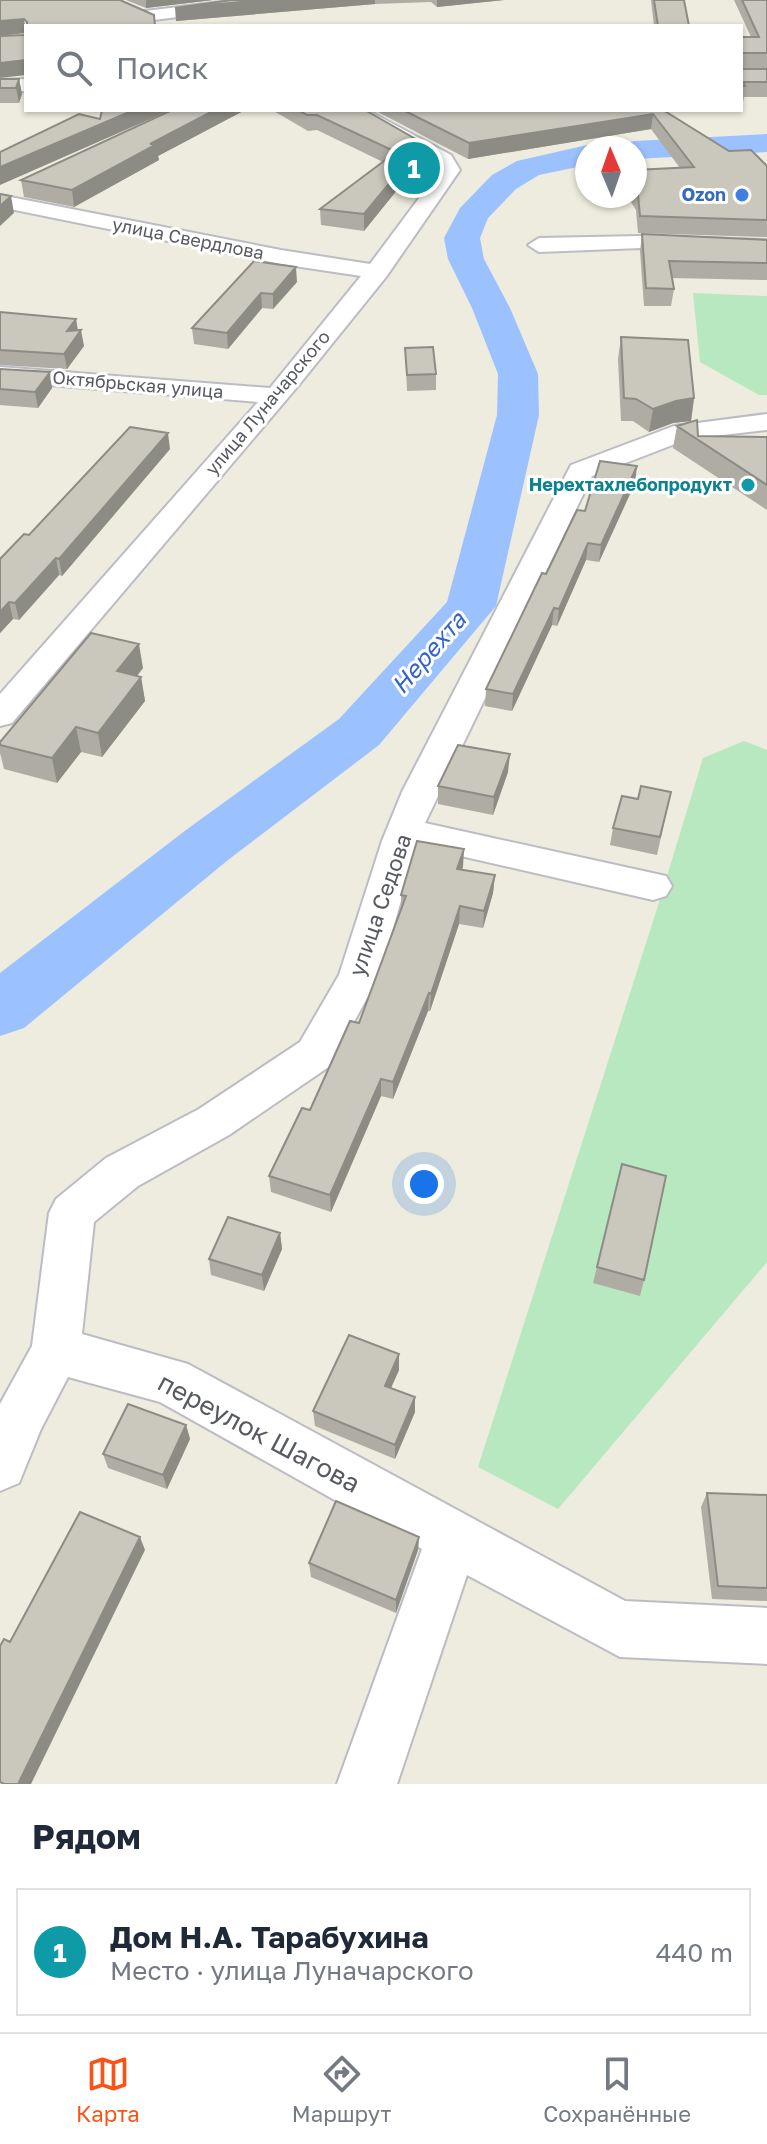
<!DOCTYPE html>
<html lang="ru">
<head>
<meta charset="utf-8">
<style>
	:root { --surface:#fff; --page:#f6f6f7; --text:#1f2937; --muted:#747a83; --line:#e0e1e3; --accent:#fa5317 }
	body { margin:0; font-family:"Golos Text",sans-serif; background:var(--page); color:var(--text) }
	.compass { position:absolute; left:575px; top:136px; width:72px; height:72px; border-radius:50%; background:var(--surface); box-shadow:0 2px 6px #0004; rotate:358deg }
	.you { position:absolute; left:424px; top:1184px; width:28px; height:28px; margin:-20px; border:6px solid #fff; border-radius:50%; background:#1a73e8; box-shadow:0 0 0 12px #1a73e833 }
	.badge { display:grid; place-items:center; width:52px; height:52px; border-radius:50%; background:var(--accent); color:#fff; font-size:26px; font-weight:700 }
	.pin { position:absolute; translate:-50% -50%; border:4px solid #fff; box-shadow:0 2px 8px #0006 }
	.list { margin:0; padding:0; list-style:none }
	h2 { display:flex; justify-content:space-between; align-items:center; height:104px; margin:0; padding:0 32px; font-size:34px }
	h2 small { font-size:26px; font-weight:400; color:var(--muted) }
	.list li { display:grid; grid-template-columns:52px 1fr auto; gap:24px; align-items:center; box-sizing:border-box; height:128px; margin:0 16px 16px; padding:0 16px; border:2px solid var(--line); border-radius:0px }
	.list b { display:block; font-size:30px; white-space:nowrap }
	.list p { margin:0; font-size:26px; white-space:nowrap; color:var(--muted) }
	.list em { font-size:26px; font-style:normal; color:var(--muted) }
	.icon { flex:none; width:44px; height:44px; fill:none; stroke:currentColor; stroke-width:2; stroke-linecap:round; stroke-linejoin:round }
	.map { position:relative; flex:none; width:767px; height:1784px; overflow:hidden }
	.search { position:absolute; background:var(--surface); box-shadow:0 2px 6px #0004; left:24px; right:24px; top:24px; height:88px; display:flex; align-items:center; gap:20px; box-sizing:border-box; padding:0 28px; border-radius:0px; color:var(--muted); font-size:30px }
	.sheet { height:248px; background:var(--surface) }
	nav { display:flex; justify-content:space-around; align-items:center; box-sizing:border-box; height:112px; border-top:2px solid var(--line); background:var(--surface); font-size:22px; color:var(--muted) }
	nav a { display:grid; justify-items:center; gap:4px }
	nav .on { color:var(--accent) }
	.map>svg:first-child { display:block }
</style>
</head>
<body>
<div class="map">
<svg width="767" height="1784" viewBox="0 0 767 1784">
	<rect width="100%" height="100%" fill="#edecde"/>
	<path fill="#b7e8c0" d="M 693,293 L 767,296 L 767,395 L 759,395 L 700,362 Z
		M 744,741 L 767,750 L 767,1262 L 558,1509 L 478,1467 L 656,912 L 703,758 Z"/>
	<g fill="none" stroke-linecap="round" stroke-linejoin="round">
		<path fill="#9cc1ff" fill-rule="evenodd" d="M 767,134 L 767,152 L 635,159 L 635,148 L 621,148 L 624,143 L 635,141 Z
			M 587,145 L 597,148 L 587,148 L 587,165 L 539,175 L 516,189 L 488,218 L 480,238 L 484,259 L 510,308 L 538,374 L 539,415 L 496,606 L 379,745 L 228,860 L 24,1028 L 0,1036 L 0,973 L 186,830 L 339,719 L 447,602 L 497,415 L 498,374 L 472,308 L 448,259 L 444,238 L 460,208 L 492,175 L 517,161 Z"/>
		<defs>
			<path id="minor" d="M 238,0 L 284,0 L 276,5 L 145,21 L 137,16 L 145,11 Z
				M 344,110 L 367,110 L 451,155 L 460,170 L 386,277 L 298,386 L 12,723 L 0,726 L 0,694 L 258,402 L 0,381 L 0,367 L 270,388 L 361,276 L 281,264 L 0,207 L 0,195 L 281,250 L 370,264 L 440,170 L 436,163 Z
				M 641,236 L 767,240 L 767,254 L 641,248 L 539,252 L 528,245 L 539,238 Z
				M 767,414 L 767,430 L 688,439 L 592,476 L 425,823 L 666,876 L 672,886 L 666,896 L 653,900 L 417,846 L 379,976 L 330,1066 L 229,1135 L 138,1186 L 94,1222 L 82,1334 L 188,1364 L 625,1601 L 767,1608 L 767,1664 L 620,1657 L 467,1575 L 397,1784 L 337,1784 L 422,1549 L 160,1402 L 68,1377 L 41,1429 L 19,1483 L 0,1491 L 0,1404 L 32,1346 L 49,1213 L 56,1199 L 106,1158 L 199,1109 L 300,1042 L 339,975 L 382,841 L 402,792 L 571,465 L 674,426 Z"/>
			<path id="secondary" d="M 26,79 L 26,91 L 0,92 L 0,80 Z"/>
		</defs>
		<use href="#minor" stroke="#bcbdc4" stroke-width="4"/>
		<use href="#secondary" stroke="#bec0c8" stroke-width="4"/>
		<use href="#minor" fill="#fff" fill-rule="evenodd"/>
		<use href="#secondary" fill="#fff" fill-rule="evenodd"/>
	</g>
	<path fill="#aeaca3" d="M 126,0 L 213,0 L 146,8 Z
		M 232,0 L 504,0 L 437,7 L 431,2 L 375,4 L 176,21 Z
		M 651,0 L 684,0 L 689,26 L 654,26 Z
		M 734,0 L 767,0 L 767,68 L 741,68 L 741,69 L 767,69 L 767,97 L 744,97 L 743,102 L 741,102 L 741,37 L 751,37 Z
		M 0,79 L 19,79 L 22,94 L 19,103 L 0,103 Z
		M 172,110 L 245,110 L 158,156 L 159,160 L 74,207 L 24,197 L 21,180 Z
		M 272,110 L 365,110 L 433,149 L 433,165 L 431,165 L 430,178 L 410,174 L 364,231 L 321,225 L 320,209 L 383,162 L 317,130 L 308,131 Z
		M 374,110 L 663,110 L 729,151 L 767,166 L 767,237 L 638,233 L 636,210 L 627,196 L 635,196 L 635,170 L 680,168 L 651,129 L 468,159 Z
		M 642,234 L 767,240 L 767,280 L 672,278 L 674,289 L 671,306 L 644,306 L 640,251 Z
		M 254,261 L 297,282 L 273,309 L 262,308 L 228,349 L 194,344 L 192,328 Z
		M 0,312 L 76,319 L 78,330 L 84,346 L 67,369 L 0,365 Z
		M 621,337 L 694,398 L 691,421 L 673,423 L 649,432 L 633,421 L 621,421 L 618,359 Z
		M 405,348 L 436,374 L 436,390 L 407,391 Z
		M 0,369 L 52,388 L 38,408 L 0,405 Z
		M 677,426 L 698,436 L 767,437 L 767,510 L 673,448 Z
		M 170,449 L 62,576 L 59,575 L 19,620 L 13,619 L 0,633 L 0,559 L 29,535 Z
		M 635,483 L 599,562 L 586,560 L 557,626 L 552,625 L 512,711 L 485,706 L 486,689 L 546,574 L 585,511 Z
		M 143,668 L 137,676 L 141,677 L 145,701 L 102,757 L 81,752 L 57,783 L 4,769 L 0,753 L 0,742 Z
		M 508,772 L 493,815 L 438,804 L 438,786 Z
		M 671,792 L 657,855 L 610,845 L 613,828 L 638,799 Z
		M 464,849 L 462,869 L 495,875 L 493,893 L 483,928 L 459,924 L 430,1011 L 428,1011 L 393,1099 L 381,1096 L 331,1212 L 271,1192 L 269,1176 L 310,1110 L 359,1023 L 401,911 L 401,895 Z
		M 280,1233 L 282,1249 L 264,1291 L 211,1275 L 209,1259 Z
		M 597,1267 L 644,1280 L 640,1296 L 593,1283 Z
		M 399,1370 L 391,1388 L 415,1412 L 395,1459 L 315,1426 L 313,1411 Z
		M 186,1425 L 190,1439 L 167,1489 L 108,1468 L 103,1454 Z
		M 707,1493 L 767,1495 L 767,1601 L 712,1599 L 701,1507 Z
		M 419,1537 L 418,1550 L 396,1613 L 311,1577 L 309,1563 Z"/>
	<path fill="#8d8c84" d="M 146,0 L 213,0 L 146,8 Z
		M 263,0 L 375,0 L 375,4 L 176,21 L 175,8 Z
		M 437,0 L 504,0 L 437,7 Z
		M 24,19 L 26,33 L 0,36 L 0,21 Z
		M 26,60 L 26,75 L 0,78 L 0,63 Z
		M 19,79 L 22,94 L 19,103 L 16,88 Z
		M 134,110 L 171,110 L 0,185 L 0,167 Z
		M 215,110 L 245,110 L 158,156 L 159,160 L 74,207 L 72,190 L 150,144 Z
		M 653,114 L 651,129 L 468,159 L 469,143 Z
		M 430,149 L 433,149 L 433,165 L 431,165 Z
		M 410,158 L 410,174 L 364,231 L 364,214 Z
		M 11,196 L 14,213 L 0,226 L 0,206 Z
		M 296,267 L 297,282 L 273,309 L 273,294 Z
		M 261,293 L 262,308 L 228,349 L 227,333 Z
		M 76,319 L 78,334 L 67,331 Z
		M 81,330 L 84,346 L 67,369 L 64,354 Z
		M 50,372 L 52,388 L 38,408 L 35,392 Z
		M 694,398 L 691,421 L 673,423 L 649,432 L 653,409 L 676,401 Z
		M 168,433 L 170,449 L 62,576 L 59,559 Z
		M 637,466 L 635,483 L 599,562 L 601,545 Z
		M 588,543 L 586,560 L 557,626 L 559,609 Z
		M 56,558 L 59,575 L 19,620 L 15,603 Z
		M 9,602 L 13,619 L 0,633 L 0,612 Z
		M 554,608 L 552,625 L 512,711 L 513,694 Z
		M 139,644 L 143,668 L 121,696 L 117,671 Z
		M 141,677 L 145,701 L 102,757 L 98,733 Z
		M 76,727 L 81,752 L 57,783 L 52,758 Z
		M 510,754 L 508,772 L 493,815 L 494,797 Z
		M 464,849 L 463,867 L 457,886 L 457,869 Z
		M 495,875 L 493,893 L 483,928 L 484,911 Z
		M 460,906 L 459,924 L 430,1011 L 431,994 Z
		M 429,993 L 428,1011 L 393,1099 L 393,1082 Z
		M 381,1079 L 381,1096 L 331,1212 L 330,1195 Z
		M 280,1233 L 282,1249 L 264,1291 L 262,1275 Z
		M 399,1354 L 399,1370 L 385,1401 L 385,1386 Z
		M 415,1397 L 415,1412 L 395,1459 L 395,1445 Z
		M 186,1425 L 190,1439 L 167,1489 L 163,1475 Z
		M 140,1537 L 145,1550 L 31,1784 L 18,1784 Z
		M 419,1537 L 418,1550 L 396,1613 L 396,1600 Z"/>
	<path fill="#cac8bd" stroke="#8d8c84" stroke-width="2" d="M 0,0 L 120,0 L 154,15 L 155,26 L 27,26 L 27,22 L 24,19 L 0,21 Z
		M 232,0 L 263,0 L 175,8 Z
		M 654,0 L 684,0 L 689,26 L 658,26 Z
		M 742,0 L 767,0 L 767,53 L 741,53 L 741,69 L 767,69 L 767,82 L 743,82 L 745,86 L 741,86 L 741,37 L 759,37 Z
		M 26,33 L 26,60 L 0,63 L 0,36 L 24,35 Z
		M 0,79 L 19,79 L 16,88 L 0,88 Z
		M 102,110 L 134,110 L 0,167 L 0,152 L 79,114 L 100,119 Z
		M 172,110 L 215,110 L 150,144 L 157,144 L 72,190 L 21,180 Z
		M 298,110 L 365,110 L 433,149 L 430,149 L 431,162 L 410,158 L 364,214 L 320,209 L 396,152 L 317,115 L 307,115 Z
		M 403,110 L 663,110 L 729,151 L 751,150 L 767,166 L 767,220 L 640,216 L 638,194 L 635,189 L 635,170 L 694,167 L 653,114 L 469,143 Z
		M 0,194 L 11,196 L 0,206 Z
		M 642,234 L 767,240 L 767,263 L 669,261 L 674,289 L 646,288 Z
		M 254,261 L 296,267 L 273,294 L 261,293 L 227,333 L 192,328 Z
		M 0,312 L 76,319 L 67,331 L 81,330 L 64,354 L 0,350 Z
		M 621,337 L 688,340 L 694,398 L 676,401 L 653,409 L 636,399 L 624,398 Z
		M 433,347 L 436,374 L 407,375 L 405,348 Z
		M 0,369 L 50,372 L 35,392 L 0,389 Z
		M 697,420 L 698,436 L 767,437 L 767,485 L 677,426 Z
		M 130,427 L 168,433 L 59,559 L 56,558 L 15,603 L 9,602 L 0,612 L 0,559 L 24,534 L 29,535 Z
		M 600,461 L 637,466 L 601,545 L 588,543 L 559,609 L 554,608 L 513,694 L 486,689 L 542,573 L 546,574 L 577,510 L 585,511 Z
		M 91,633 L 139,644 L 117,671 L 141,677 L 98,733 L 76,727 L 52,758 L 0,745 L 0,742 Z
		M 458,745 L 510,754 L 494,797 L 438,786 Z
		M 641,786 L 671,792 L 660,837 L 613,828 L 622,796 L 638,799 Z
		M 417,841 L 464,849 L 457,869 L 495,875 L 484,911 L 460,906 L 431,994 L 429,993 L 393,1082 L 381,1079 L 330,1195 L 269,1176 L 302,1108 L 310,1110 L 350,1021 L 359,1023 L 406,896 L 401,895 Z
		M 622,1164 L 666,1176 L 644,1280 L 597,1267 Z
		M 228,1217 L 280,1233 L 262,1275 L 209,1259 Z
		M 349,1335 L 399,1354 L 385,1386 L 415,1397 L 395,1445 L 313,1411 Z
		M 128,1404 L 186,1425 L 163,1475 L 103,1454 Z
		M 707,1493 L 767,1495 L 767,1588 L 718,1586 Z
		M 336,1501 L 419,1537 L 396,1600 L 309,1563 Z
		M 80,1512 L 140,1537 L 18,1784 L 4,1784 L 0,1782 L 0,1646 L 4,1639 L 10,1642 Z"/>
	<circle fill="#3f7fe0" stroke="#fff" stroke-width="3" cx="742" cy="195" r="8"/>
	<circle fill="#0f9aa8" stroke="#fff" stroke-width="3" cx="748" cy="485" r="8"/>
	<g text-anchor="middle" stroke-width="6" stroke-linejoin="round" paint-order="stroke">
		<g font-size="18" font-weight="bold" fill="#366cbe" stroke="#fff" text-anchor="end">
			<text x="726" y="201">Ozon</text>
		</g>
		<g font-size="18" fill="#575a61" stroke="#fff">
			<text transform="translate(188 239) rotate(11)" y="6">улица Свердлова</text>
			<text transform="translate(138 385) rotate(5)" y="6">Октябрьская улица</text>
			<text transform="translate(268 403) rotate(-50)" y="6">улица Луначарского</text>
		</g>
		<g font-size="18" font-weight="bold" fill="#0d838f" stroke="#fff" text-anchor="end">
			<text x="732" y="491">Нерехтахлебопродукт</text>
		</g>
		<g font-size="22" fill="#575a61" stroke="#fff">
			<text transform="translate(380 905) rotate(-71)" y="8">улица Седова</text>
		</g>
		<g font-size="24" font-style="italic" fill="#3462cd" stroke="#fff">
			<text transform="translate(429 653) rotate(-49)" y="8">Нерехта</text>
		</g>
		<g font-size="26" fill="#575a61" stroke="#fff">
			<text transform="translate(259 1433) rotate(28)" y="9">переулок Шагова</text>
		</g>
	</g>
</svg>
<svg class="compass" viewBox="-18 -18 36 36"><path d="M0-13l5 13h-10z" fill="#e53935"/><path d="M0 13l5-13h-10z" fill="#747a83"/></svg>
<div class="you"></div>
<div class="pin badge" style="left:414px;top:168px;background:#0f9aa8">1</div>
<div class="search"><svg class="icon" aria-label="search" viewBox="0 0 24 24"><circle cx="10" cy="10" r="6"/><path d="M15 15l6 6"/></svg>Поиск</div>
</div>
<section class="sheet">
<h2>Рядом<small></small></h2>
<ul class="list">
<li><span class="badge" style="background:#0f9aa8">1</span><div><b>Дом Н.А. Тарабухина</b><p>Место · улица Луначарского</p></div><em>440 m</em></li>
</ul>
</section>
<nav>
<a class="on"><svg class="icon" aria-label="map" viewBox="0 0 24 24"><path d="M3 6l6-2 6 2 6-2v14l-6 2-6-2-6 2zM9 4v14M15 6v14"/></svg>Карта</a>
<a><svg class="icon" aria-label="directions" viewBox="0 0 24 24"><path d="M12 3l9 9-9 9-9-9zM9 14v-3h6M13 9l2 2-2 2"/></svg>Маршрут</a>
<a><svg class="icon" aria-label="saved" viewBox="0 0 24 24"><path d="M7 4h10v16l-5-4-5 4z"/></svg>Сохранённые</a>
</nav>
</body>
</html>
